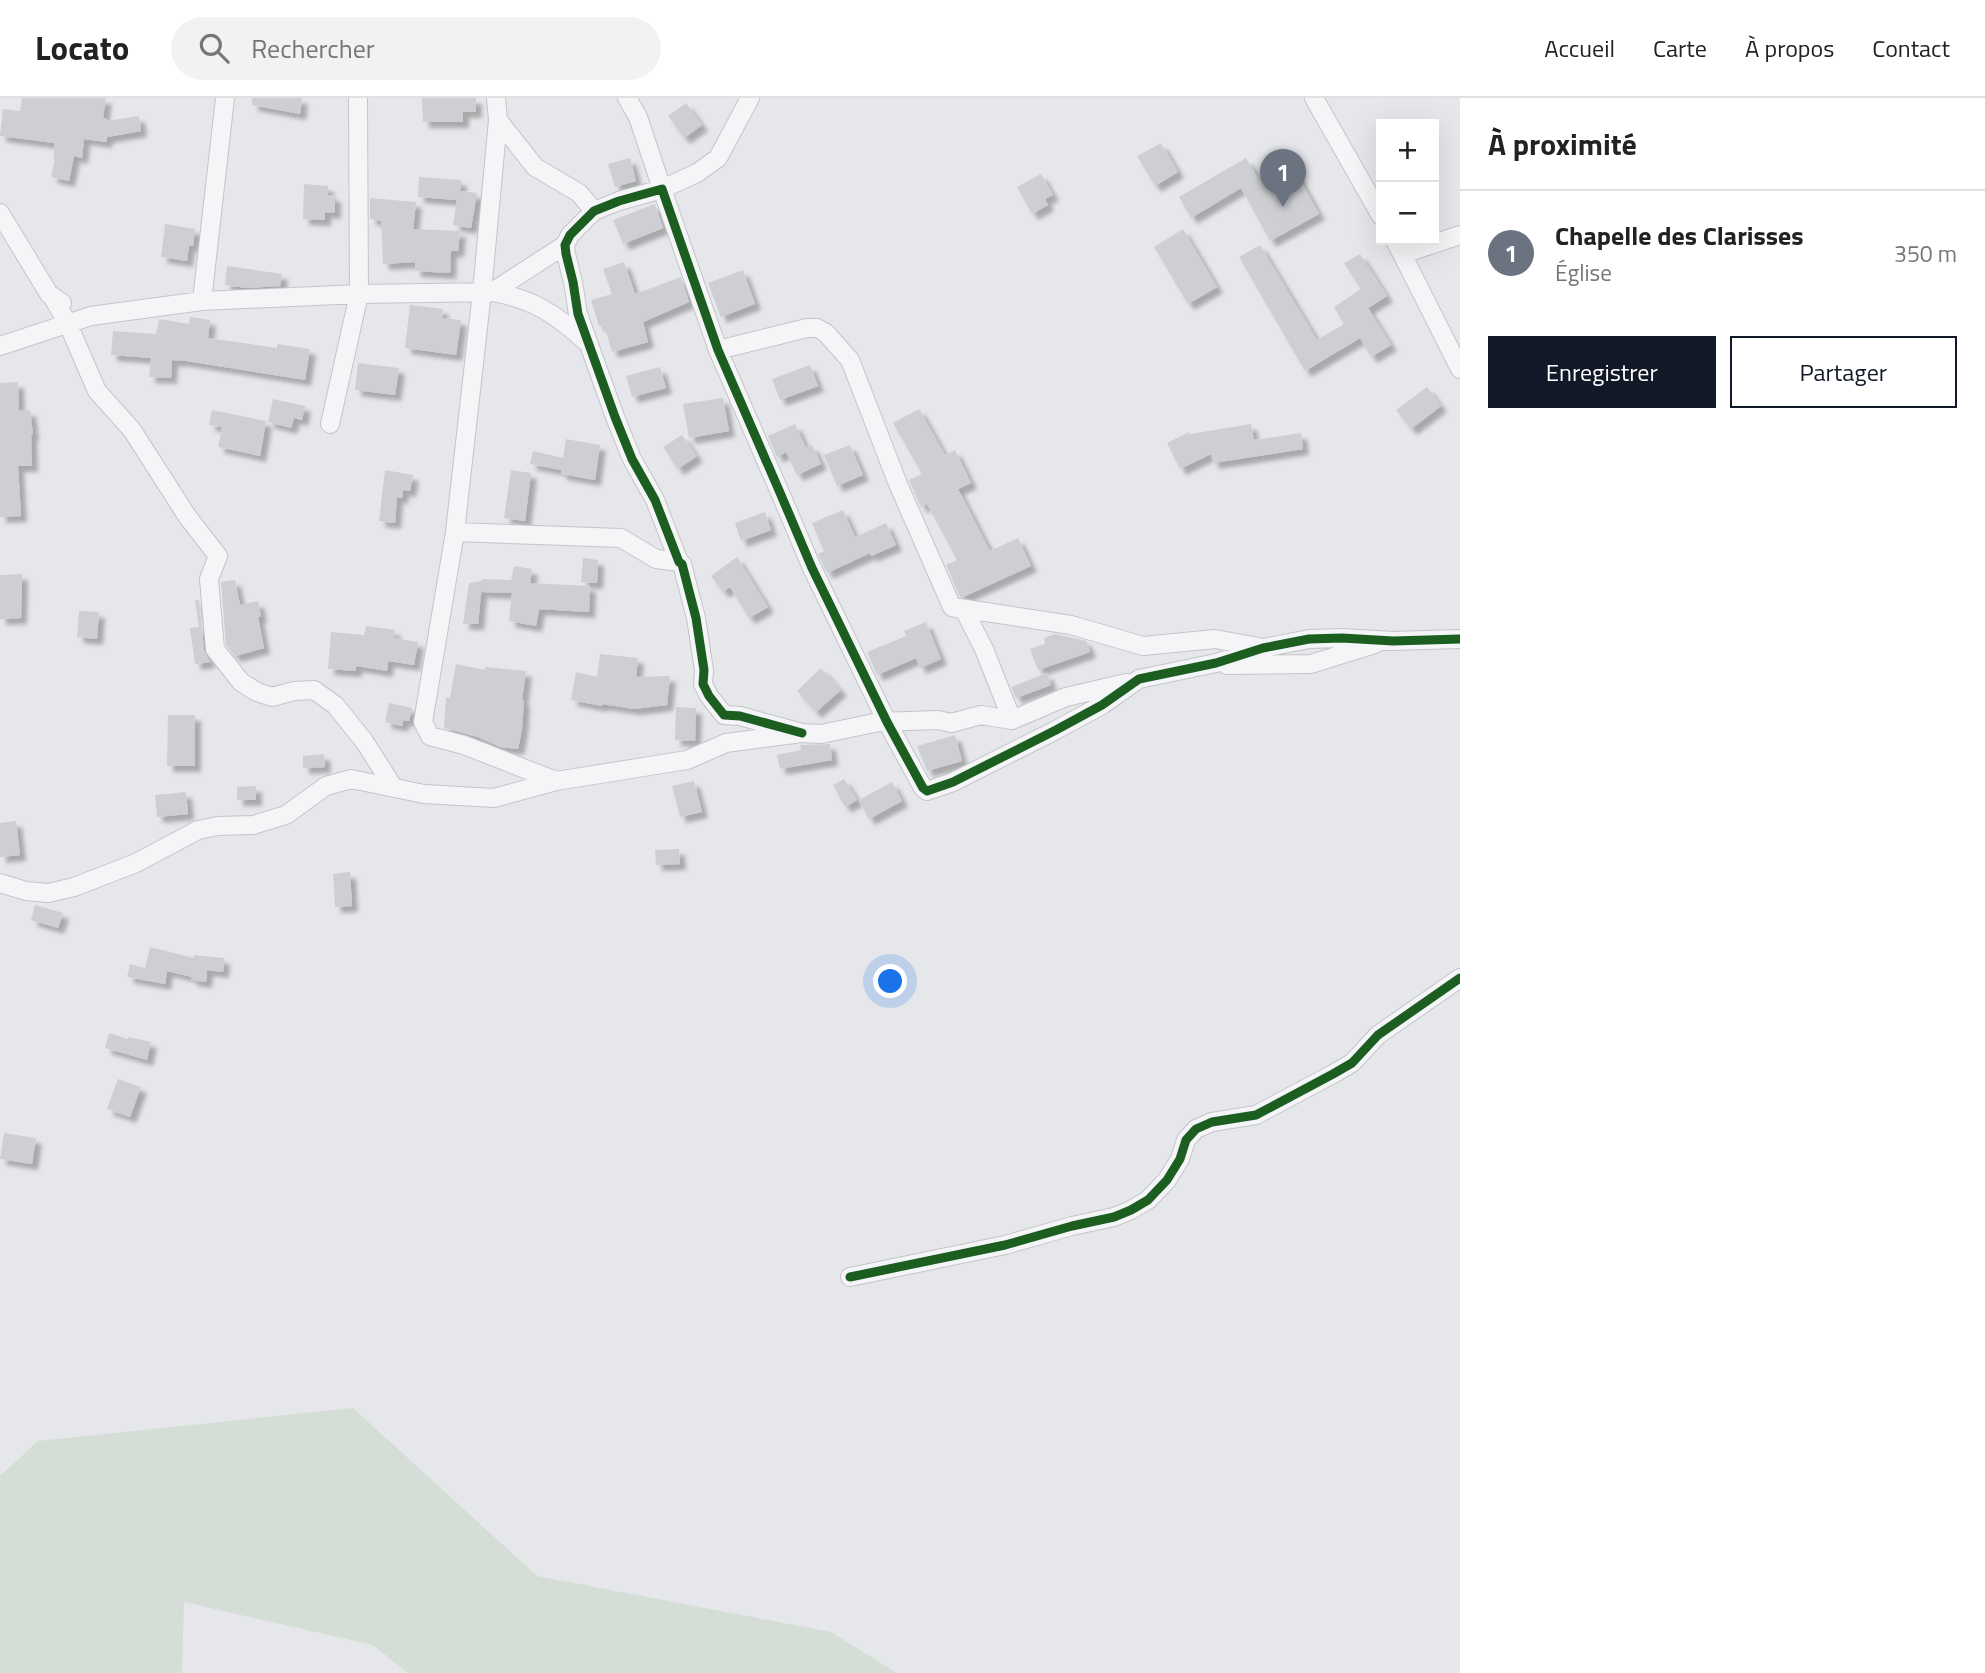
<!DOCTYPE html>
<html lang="fr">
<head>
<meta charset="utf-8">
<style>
	:root { --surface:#fff; --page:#f2f2f2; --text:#222; --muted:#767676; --line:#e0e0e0; --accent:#111827 }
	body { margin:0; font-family:"Titillium Web",sans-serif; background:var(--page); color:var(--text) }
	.controls { position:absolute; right:21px; top:21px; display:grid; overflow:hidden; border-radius:0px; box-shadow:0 7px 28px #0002 }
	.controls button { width:63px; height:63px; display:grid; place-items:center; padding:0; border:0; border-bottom:2px solid var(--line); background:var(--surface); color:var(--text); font:35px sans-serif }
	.you { position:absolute; left:891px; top:884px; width:24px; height:24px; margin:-18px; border:5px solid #fff; border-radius:50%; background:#1a73e8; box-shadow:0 0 0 10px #1a73e833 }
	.badge { display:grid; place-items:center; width:46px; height:46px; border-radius:50%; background:var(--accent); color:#fff; font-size:23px; font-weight:700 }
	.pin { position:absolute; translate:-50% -58px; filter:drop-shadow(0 2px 4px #0008) }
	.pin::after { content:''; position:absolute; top:37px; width:24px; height:21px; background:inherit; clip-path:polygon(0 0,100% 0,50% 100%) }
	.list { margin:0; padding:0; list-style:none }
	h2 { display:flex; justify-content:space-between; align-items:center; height:91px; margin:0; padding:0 28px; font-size:30px }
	h2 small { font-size:23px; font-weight:400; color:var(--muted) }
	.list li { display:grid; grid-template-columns:46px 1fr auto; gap:21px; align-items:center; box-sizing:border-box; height:126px; padding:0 28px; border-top:2px solid var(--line) }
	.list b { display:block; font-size:26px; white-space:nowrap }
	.list p { margin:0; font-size:23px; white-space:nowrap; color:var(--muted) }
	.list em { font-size:23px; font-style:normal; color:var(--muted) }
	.actions { display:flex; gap:14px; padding:21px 28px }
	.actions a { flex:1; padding:16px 0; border:2px solid var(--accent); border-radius:0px; text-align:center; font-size:24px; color:var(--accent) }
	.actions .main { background:var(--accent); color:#fff }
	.icon { flex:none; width:38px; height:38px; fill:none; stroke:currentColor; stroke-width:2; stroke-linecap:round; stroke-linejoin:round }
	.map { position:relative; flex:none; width:1460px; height:1575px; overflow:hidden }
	header { display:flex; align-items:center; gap:42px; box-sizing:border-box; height:98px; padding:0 35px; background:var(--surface); border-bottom:2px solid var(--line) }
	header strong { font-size:33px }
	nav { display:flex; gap:38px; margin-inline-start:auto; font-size:24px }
	.search { width:490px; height:63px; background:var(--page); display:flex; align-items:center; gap:18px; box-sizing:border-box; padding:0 24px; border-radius:38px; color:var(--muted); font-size:26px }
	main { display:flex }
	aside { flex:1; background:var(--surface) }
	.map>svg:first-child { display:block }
</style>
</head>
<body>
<header>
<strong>Locato</strong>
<div class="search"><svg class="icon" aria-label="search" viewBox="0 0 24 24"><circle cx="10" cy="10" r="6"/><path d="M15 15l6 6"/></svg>Rechercher</div>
<nav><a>Accueil</a><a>Carte</a><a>À propos</a><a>Contact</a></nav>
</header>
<main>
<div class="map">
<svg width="1460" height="1575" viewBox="0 0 1460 1575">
	<defs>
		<filter id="shadow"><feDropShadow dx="6" dy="6" stdDeviation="2" flood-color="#0004"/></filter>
	</defs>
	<rect width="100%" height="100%" fill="#e6e7ea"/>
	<path fill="#d5ded6" d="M 353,1310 L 537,1478 L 831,1534 L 897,1575 L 408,1575 L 373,1547 L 184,1504 L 182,1575 L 0,1575 L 0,1378 L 38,1343 Z"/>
	<path fill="#cecfd3" filter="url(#shadow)" d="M 22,0 L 106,0 L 103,20 L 107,20 L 107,23 L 139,18 L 141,33 L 107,39 L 106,44 L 84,41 L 82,60 L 74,58 L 69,83 L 51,79 L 54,65 L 54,45 L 0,38 L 3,11 L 20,13 Z
		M 252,0 L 302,0 L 300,16 L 252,7 Z
		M 422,0 L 476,0 L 476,14 L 463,14 L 463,24 L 423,24 Z
		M 686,5 L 702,27 L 684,40 L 668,18 Z
		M 1161,45 L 1178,74 L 1155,88 L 1137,58 Z
		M 630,60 L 636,83 L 615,89 L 608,66 Z
		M 1246,60 L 1265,91 L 1296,74 L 1319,116 L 1270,143 L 1241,90 L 1191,120 L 1179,99 Z
		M 1041,76 L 1053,97 L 1045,101 L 1048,107 L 1032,116 L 1017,89 Z
		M 419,79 L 461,82 L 460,93 L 477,95 L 471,130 L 453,127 L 457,102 L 418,99 Z
		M 304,86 L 328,88 L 328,97 L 335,98 L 335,115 L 325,114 L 325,122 L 303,121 Z
		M 370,100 L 416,104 L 413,131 L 460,133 L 458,153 L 451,153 L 450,175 L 415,173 L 415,164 L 383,166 L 381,123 L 370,121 Z
		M 655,106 L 663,130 L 623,146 L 613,122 Z
		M 165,126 L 195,131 L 193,148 L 189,147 L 187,163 L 161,159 Z
		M 1183,131 L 1217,189 L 1188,206 L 1154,149 Z
		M 1260,147 L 1317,242 L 1344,226 L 1334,209 L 1361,191 L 1344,165 L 1360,156 L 1387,198 L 1368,210 L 1391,247 L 1371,259 L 1360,240 L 1305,273 L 1239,159 Z
		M 624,164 L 635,196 L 681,179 L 689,204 L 643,224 L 648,244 L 612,254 L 604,227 L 599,228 L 591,202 L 612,196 L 603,171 Z
		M 227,168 L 282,176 L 280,188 L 247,190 L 225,187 Z
		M 743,172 L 755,206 L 721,219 L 708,185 Z
		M 410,207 L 443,211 L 442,220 L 461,222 L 456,257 L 405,250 Z
		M 190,219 L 210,222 L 208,240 L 277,250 L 277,246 L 310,251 L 305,282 L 180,262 L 180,263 L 172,262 L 171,280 L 149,279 L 151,260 L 111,257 L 113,233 L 156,236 L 159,221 L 189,226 Z
		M 358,265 L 399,270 L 395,297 L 355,292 Z
		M 810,267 L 818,288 L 780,302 L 772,281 Z
		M 660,269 L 666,290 L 632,299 L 626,278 Z
		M 18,284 L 19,313 L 30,312 L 33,336 L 31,337 L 32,368 L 18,368 L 21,418 L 0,419 L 0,285 Z
		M 1427,289 L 1441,308 L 1411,331 L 1396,312 Z
		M 723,300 L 729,333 L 689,340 L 683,306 Z
		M 273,301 L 305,308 L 302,322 L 294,320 L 291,330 L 268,324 Z
		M 919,311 L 945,357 L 955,352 L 971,385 L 958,391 L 990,453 L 1018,440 L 1031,468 L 963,499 L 960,499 L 946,467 L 957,462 L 927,406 L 921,409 L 909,382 L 922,376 L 893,325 Z
		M 212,312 L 266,323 L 260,358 L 218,349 L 222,329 L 209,327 Z
		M 795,326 L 806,350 L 812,347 L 821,366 L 797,377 L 786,354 L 777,359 L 768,338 Z
		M 1251,326 L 1254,342 L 1301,335 L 1303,351 L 1213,365 L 1211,356 L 1180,371 L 1167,345 L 1189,334 L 1190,336 Z
		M 682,337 L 697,358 L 678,371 L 663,349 Z
		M 566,341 L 600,347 L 595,382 L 561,376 L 561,372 L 530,366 L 533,353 L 563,360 Z
		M 850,347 L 863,377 L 837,388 L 824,357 Z
		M 385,372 L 413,377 L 410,393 L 403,392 L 402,400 L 397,399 L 395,425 L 379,423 Z
		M 511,372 L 531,375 L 525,423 L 504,420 Z
		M 843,412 L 855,439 L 886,425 L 896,447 L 871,458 L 870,455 L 827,475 L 818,456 L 824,453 L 812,425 Z
		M 765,414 L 771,432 L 741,443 L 735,425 Z
		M 737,459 L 768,509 L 749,520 L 730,489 L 723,494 L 711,478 Z
		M 583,460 L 598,462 L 597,485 L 581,484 Z
		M 514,468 L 532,471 L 530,485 L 590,488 L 589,514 L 539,511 L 536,528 L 509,523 L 512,495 L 482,494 L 482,487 L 478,526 L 463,526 L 469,485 L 482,483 L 482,481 L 511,482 Z
		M 22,476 L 21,520 L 0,521 L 0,477 Z
		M 235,482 L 240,507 L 258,503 L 261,519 L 258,519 L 264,550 L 235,558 L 226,547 L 221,484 Z
		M 195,502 L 199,502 L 204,552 L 210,564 L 195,566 L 190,530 L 199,529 Z
		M 79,513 L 99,514 L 97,541 L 77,539 Z
		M 926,524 L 941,561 L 920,570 L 916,560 L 877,577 L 867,554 L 906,538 L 904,533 Z
		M 366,528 L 395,532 L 394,540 L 418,544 L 414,567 L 388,563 L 387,573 L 356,568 L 356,573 L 328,571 L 331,534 L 364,537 Z
		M 1055,536 L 1086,543 L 1090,554 L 1038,572 L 1030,551 L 1045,546 L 1044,540 Z
		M 600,556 L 638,560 L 636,579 L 670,578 L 667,607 L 634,611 L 602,606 L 602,608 L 571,602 L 576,574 L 597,579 Z
		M 456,566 L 485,572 L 485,569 L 526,573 L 522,602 L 524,602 L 522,631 L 518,651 L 501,649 L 478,639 L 444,630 L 446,599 L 450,600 Z
		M 821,570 L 841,592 L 816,614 L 797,593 Z
		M 1047,575 L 1051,587 L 1016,600 L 1011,589 Z
		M 389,605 L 412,610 L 409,623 L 403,622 L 402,628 L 385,624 Z
		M 676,609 L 696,610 L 695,643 L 675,642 Z
		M 168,617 L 195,617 L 195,668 L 167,668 Z
		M 955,637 L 962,663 L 927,673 L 917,648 Z
		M 830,646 L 832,662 L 780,671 L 777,657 L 801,652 L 800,647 Z
		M 324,656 L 325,669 L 303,670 L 303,658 Z
		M 844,681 L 857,702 L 845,709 L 833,687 Z
		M 694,683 L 702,714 L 680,719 L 672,688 Z
		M 892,684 L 902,703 L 869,721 L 859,702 Z
		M 256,688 L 256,702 L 237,702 L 237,689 Z
		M 186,694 L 188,716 L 157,719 L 155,697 Z
		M 16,723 L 20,757 L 0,759 L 0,725 Z
		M 679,751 L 680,766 L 656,767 L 655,752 Z
		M 350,774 L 352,808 L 335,809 L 333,776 Z
		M 35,807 L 63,815 L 58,830 L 31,822 Z
		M 150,849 L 194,860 L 194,857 L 224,860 L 223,874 L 207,872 L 206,884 L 191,882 L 192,879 L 167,873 L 165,886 L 127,879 L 130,866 L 145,870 Z
		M 109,935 L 128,941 L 129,939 L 151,944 L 147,962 L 105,950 Z
		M 118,981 L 141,989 L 130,1019 L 107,1011 Z
		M 4,1035 L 36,1040 L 32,1066 L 0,1061 Z"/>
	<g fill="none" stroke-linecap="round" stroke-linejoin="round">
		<defs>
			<path id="minor" d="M 496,0 L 498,22 L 482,194 L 455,434 L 423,624 L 430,638 L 464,647 L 556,683
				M 627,0 L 638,19 L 662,91 L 697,75 L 718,60 L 750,0
				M 1314,0 L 1381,118
				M 498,22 L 535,69 L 579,95 L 594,113
				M 0,115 L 49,196 L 62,205
				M 1395,142 L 1460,271
				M 1403,156 L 1460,137
				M 492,194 L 565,147
				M 53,200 L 68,226 L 97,293 L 132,332 L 187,418 L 218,458 L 209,481 L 215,551 L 241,584 L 257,594 L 272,599 L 294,593 L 314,592 L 335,607 L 364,643 L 394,690
				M 202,203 L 359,196 L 492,194 C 533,201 556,216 586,244
				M 0,248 L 91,218 L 202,203 L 225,0
				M 718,252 L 807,230 L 817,230 L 826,235 L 850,262 L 898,386 L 952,509 L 964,512 L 984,551 L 1012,622
				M 330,326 L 359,196 L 358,0
				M 455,434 L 621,440 L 656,461 L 679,464
				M 953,509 L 1071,527 L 1143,548 L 1215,541 L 1259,549
				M 1227,567 L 1311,566 L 1375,546
				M 802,635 L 740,618 L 724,617 L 709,598 L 703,586 L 704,572 L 696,520 L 682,466 L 679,464 L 655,402 L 632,361 L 615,319 L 578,216 L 573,184 L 566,156 L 565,147 L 570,137 L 594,113 L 619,103 L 662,91 L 718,252 L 781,397 L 812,470 L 887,624 L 923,690 L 927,693 L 953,684 L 1056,632 L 1102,607 L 1139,581 L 1216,565 L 1263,550 L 1309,541 L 1342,540 L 1393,543 L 1460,541
				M 0,785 L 26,793 L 48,795 L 74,789 L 136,765 L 198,732 L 218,728 L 253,727 L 286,717 L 326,688 L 351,681 L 424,696 L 494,700 L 556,683 L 687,662 L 726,645 L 802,635 L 821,636 L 879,624 L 938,622 L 951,625 L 981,617 L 1012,622 L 1066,599 L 1126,585
				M 850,1179 L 1005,1147 L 1072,1128 L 1114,1119 L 1131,1112 L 1148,1102 L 1167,1082 L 1180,1061 L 1186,1042 L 1196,1031 L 1212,1024 L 1256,1017 L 1333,976 L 1352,965 L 1378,937 L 1460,880"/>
		</defs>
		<use href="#minor" stroke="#c4c5c8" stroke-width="20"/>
		<use href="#minor" stroke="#f5f5f7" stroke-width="18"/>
		<defs>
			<path id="cycleway" d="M 802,635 L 740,618 L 724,617 L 709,598 L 703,586 L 704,572 L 696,520 L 682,466 L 679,464 L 655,402 L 632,361 L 615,319 L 578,216 L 573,184 L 566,156 L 565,147 L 570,137 L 594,113 L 619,103 L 662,91 L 718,252 L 781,397 L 812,470 L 887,624 L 923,690 L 927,693 L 953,684 L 1056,632 L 1102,607 L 1139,581 L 1216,565 L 1263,550 L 1309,541 L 1342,540 L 1393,543 L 1460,541
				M 850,1179 L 1005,1147 L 1072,1128 L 1114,1119 L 1131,1112 L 1148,1102 L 1167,1082 L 1180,1061 L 1186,1042 L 1196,1031 L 1212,1024 L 1256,1017 L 1333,976 L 1352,965 L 1378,937 L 1460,880"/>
		</defs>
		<use href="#cycleway" stroke="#f4f5f9" stroke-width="13"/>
		<use href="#cycleway" stroke="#1b5e20" stroke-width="9"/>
	</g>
</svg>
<div class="controls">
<button>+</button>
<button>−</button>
</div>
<div class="you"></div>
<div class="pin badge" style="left:1283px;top:109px;background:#6b7280">1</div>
</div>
<aside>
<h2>À proximité<small></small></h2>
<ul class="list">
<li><span class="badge" style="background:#6b7280">1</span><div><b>Chapelle des Clarisses</b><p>Église</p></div><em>350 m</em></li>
</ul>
<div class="actions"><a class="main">Enregistrer</a><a>Partager</a></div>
</aside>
</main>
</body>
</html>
